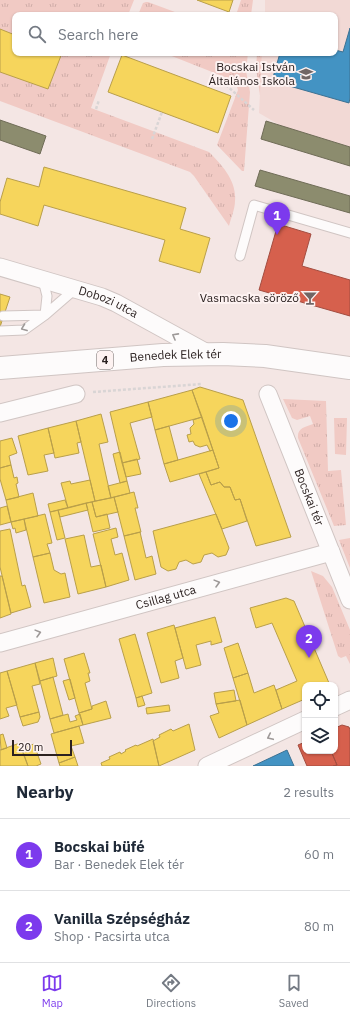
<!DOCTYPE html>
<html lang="en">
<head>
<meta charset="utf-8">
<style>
	:root { --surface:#fff; --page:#f2f2f3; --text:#1f2937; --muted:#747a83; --line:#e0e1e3; --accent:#7c3aed }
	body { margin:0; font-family:"IBM Plex Sans",sans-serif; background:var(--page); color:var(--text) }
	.controls { position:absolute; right:12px; bottom:12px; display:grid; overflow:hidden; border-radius:8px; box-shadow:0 1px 3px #0004 }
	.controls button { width:36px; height:36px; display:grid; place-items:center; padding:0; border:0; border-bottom:1px solid var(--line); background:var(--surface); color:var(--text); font:20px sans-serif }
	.scale { position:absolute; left:12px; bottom:10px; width:60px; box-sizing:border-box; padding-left:4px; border:2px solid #2b2120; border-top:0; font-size:11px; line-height:14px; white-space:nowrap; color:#2b2120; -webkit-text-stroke:3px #fdf2f1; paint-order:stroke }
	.you { position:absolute; left:231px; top:421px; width:14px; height:14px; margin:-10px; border:3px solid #fff; border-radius:50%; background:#1a73e8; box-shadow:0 0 0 6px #1a73e833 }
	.badge { display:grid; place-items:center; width:26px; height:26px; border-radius:50%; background:var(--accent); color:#fff; font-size:13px; font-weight:700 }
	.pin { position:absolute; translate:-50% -33px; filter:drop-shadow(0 1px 2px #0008) }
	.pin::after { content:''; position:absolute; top:21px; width:14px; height:12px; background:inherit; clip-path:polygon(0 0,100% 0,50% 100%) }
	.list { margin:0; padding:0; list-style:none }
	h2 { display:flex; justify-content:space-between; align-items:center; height:52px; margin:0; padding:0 16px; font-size:17px }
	h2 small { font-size:13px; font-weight:400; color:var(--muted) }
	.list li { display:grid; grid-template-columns:26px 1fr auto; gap:12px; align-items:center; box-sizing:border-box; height:72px; padding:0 16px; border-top:1px solid var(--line) }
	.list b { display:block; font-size:15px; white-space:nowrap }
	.list p { margin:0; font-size:13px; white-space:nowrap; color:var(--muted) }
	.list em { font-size:13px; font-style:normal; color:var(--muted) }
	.icon { flex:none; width:22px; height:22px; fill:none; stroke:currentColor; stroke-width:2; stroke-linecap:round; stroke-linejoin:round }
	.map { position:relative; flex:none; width:350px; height:766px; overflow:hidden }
	.search { position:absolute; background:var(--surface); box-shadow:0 1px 3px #0004; left:12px; right:12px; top:12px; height:44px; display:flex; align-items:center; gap:10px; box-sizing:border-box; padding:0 14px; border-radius:8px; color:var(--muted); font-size:15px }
	.sheet { height:196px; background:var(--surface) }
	nav { display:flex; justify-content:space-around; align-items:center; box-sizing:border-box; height:56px; border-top:1px solid var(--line); background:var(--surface); font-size:11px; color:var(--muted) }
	nav a { display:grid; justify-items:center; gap:2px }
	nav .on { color:var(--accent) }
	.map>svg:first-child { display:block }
</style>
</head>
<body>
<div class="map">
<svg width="350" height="766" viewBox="0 0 350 766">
	<defs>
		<pattern id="grass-tufts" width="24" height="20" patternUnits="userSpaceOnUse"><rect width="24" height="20" fill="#f1cac4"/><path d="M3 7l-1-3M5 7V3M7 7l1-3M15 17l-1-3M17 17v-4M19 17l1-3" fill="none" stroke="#cfada8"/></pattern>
	</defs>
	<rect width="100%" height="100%" fill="#f4e6e4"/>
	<path fill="#f2d9d5" d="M 265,0 L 350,0 L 350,147 L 283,127 L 259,113 L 262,53 L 335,53 L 335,15 L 265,15 Z"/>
	<path fill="url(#grass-tufts)" d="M 0,0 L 134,0 L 128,15 L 15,15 L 15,53 L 111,53 L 91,108 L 209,152 C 222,165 237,181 235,201 C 235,209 231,218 229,226 L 194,176 L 190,172 L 0,101 Z
		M 241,0 L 253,0 L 251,15 L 236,15 Z
		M 146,2 L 148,2 L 183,15 L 138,15 L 143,3 Z
		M 164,53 L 248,53 L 246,71 L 250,92 L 244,171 L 242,171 L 217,145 L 238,90 L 235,81 Z
		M 257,53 L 262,53 L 260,95 L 256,68 Z
		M 283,399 L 326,401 L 328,471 L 341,470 L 346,525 L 334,526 L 298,438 C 297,428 305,427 313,424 L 310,416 L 297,420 L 292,418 Z
		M 334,418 L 347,418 L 346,455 L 335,454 Z
		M 350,538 L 350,568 L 339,540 Z
		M 311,571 L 323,576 L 332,587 L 350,630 L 350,664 L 346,656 L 341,658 L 338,656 Z"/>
	<path fill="#f6d55c" stroke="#b99f4a" d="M 197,0 L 233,0 L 229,12 Z
		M 0,29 L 15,35 L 15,53 L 62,53 L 48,89 L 0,72 Z
		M 122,55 L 231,96 L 218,133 L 108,92 Z
		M 44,167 L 186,208 L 180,229 L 210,238 L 200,273 L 159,261 L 165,240 L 44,205 L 38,226 L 0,214 L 0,202 L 7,178 L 39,187 Z
		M 0,294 L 10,297 L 0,327 Z
		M 200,387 L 243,400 L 291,537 L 256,546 L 240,499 L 235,500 L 230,487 L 224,487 L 220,482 L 211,485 L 206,472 L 219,468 L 192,390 Z
		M 192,390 L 202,417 L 155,430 L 148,402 Z
		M 148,402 L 152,417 L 130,423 L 140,459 L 122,463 L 110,412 Z
		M 101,414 L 108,442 L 99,444 L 111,498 L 95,501 L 76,421 Z
		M 202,417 L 213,450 L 210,451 L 207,445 L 200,447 L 195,445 L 193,441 L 189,442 L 187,435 L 191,434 L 190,428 L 194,424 L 193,420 Z
		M 76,421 L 81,442 L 77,443 L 79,453 L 55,458 L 48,428 Z
		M 169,426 L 178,460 L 164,464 L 155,430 Z
		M 48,428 L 54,453 L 44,455 L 48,471 L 28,475 L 18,436 Z
		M 12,438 L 17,453 L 9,456 L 11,465 L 0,468 L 0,441 Z
		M 213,450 L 219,468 L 170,482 L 164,464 Z
		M 120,452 L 127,481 L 120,483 L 113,454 Z
		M 137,459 L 141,474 L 126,477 L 122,463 Z
		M 11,465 L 14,478 L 17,477 L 18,483 L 16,484 L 19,497 L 6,500 L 0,479 L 0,468 Z
		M 206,472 L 211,485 L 220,482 L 224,487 L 230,487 L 235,500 L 240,499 L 247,521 L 222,529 L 199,474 Z
		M 90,480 L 95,501 L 68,508 L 61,483 L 70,481 L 71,484 Z
		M 127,481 L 130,493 L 111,498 L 108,486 Z
		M 134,492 L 138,508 L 135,508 L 141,532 L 124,536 L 114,497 Z
		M 33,493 L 38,516 L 11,522 L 6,500 Z
		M 114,497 L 118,512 L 96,517 L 92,502 Z
		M 65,500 L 68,508 L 50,512 L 48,504 Z
		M 92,502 L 96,517 L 107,514 L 110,528 L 93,532 L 86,503 Z
		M 86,503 L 88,510 L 60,517 L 58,510 Z
		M 7,506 L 11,522 L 0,525 L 0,508 Z
		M 58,510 L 65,538 L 57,540 L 50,512 Z
		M 45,514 L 52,543 L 47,544 L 50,553 L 33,557 L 24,519 Z
		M 216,514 L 229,548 L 226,555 L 218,557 L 212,553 L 204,555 L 201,562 L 193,564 L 186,560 L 179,562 L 176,569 L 168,571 L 161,567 L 153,531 Z
		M 24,519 L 26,530 L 16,533 L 15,528 L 13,529 L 11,522 Z
		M 116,528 L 118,537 L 111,539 L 115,555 L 122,553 L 129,580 L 106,587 L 93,534 Z
		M 10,529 L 22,586 L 25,585 L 31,607 L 11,613 L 0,567 L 0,531 Z
		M 140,532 L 146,558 L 152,556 L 156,574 L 135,580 L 124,536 Z
		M 84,535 L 91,567 L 101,565 L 106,587 L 78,594 L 65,539 Z
		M 50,553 L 54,570 L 61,574 L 65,573 L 70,597 L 44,603 L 33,557 Z
		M 0,576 L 2,576 L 11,614 L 0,618 Z
		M 286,598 L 294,601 L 329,683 L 328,685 L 305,685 L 305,699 L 282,709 L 276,690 L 297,681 L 272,623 L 256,628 L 250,608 Z
		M 215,617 L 222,642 L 211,645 L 211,641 L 196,645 L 201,665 L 186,669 L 175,628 Z
		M 174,625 L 183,658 L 175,661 L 179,678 L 161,683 L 147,633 Z
		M 135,634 L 152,693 L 136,698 L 119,639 Z
		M 238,643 L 248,673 L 233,678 L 224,648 Z
		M 84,653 L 90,673 L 88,673 L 90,681 L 85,683 L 92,709 L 79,713 L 64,659 Z
		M 53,658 L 57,676 L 40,681 L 35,663 Z
		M 35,663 L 40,684 L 32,686 L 39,712 L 20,717 L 7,671 Z
		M 7,671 L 17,705 L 6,708 L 9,716 L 0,719 L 0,673 Z
		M 248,673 L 254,693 L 274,685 L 282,709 L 247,725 L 233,678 Z
		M 53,677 L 63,715 L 50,719 L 40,681 Z
		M 70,679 L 75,698 L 69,700 L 63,681 Z
		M 234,690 L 236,701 L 216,704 L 214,693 Z
		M 142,696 L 145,705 L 138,707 L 136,698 Z
		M 240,700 L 247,725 L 219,738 L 210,716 L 219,713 L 216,704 Z
		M 106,701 L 111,718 L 83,725 L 79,713 L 92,709 L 92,706 Z
		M 169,705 L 170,711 L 147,714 L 146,708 Z
		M 39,712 L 40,717 L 38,722 L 23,726 L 20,717 Z
		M 68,714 L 70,722 L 77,720 L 75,716 L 80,714 L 83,725 L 54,733 L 50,719 Z
		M 189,724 L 195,750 L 159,766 L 153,741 L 160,737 L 159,735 L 171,729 L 173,731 Z
		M 79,726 L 84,743 L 71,746 L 75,757 L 59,763 L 51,734 Z
		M 3,734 L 7,748 L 1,750 L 0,735 Z
		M 153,739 L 159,766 L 102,766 L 101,763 L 110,759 L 109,757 L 120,752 L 121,754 L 126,751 L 125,750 L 136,745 L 137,746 Z
		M 20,743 L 28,766 L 0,766 L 0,750 Z
		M 34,744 L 41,764 L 36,766 L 28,766 L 21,748 Z
		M 75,757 L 78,766 L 60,766 L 59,763 Z"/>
	<path fill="#d6604d" stroke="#a34d40" d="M 278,224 L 311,234 L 302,266 L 350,280 L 350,316 L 259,290 Z
		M 342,725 L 349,727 L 350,730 L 350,766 L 333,766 L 337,765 L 331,751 L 335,751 L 335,728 Z
		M 305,742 L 305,751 L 331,751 L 337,765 L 333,766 L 307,766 L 298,745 Z"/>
	<path fill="#4393c3" stroke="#3c7192" d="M 350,28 L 350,98 L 349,103 L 272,81 L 280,53 L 335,53 L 335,50 L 343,52 Z
		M 287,750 L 294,766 L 253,766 Z"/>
	<path fill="#8c8c6e" stroke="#6f6c57" d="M 0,120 L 46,136 L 40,154 L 0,140 Z
		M 266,121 L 350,147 L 350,166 L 261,139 Z
		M 260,170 L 350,196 L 350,213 L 255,186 Z"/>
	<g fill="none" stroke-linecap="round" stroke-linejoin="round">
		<defs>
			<path id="lane" d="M 240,256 L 254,205 L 350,233
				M 43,280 L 47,296 L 45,315
				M 3,316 L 45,315
				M 0,331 L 24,330 L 45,315 L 75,289"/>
			<g id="street">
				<path id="s1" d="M 0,267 L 102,297 L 116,303 L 209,354"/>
				<path id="s2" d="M 268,394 L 350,600"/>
				<path d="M 0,413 L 76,394"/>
				<path id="s3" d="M 0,643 L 331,552"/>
				<path d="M 335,707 L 350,700"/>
				<path d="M 207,766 L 305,720"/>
			</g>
			<g id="primary">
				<path id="s4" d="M 0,368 L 163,355 L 223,354 L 265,356 L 350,368"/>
			</g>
		</defs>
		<use href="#lane" stroke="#d0c5c3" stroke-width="11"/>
		<use href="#street" stroke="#d0c5c3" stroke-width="19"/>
		<use href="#primary" stroke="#d0c5c3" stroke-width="24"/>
		<path stroke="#d9d5d5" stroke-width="2.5" stroke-dasharray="3 2" stroke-linecap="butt" d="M 226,85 L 254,110
			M 96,109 L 99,100
			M 152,139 L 162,112
			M 93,392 L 202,384"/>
		<use href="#lane" stroke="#fdfbfb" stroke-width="9"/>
		<use href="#street" stroke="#fdfbfb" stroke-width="17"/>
		<use href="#primary" stroke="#fdfbfb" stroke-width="22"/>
	</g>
	<defs><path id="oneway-chevron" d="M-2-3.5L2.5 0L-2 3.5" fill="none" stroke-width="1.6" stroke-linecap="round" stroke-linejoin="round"/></defs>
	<g stroke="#9e9998">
		<use href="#oneway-chevron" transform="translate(24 328) rotate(159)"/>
		<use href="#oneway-chevron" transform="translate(175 336) rotate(-151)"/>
		<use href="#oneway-chevron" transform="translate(217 583) rotate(-15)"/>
		<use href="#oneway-chevron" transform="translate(38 633) rotate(-15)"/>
		<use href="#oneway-chevron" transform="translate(270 737) rotate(155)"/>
	</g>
	<defs>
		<symbol id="school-bare" viewBox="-9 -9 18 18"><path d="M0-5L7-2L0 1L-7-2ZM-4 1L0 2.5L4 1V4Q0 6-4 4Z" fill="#716665" stroke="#fdf2f1" stroke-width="2.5" paint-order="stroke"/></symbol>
		<symbol id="bar-bare" viewBox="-9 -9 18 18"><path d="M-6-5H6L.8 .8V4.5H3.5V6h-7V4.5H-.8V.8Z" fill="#716665" stroke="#fdf2f1" stroke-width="2.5" paint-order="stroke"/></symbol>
	</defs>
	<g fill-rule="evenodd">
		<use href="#school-bare" x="296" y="64" width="20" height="20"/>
		<use href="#bar-bare" x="300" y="288" width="20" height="20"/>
	</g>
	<g text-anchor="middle" stroke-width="4" stroke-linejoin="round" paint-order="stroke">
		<rect fill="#fdf2f1" stroke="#6a605f" stroke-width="1" x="97" y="351" width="16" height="18" rx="3"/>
		<g font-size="11" font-weight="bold" fill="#2b2120">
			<text x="105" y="364">4</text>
		</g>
		<g font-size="12" fill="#2b2120" stroke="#fdf2f1" text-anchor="end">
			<text x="295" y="71">Bocskai István<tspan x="295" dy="14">Általános Iskola</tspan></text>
			<text x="299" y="302">Vasmacska söröző</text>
		</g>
		<g font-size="12" fill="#2b2120" stroke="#fdf2f1">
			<text dy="4" stroke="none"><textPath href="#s1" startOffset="114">Dobozi utca</textPath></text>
			<text dy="4" stroke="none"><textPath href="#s4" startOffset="176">Benedek Elek tér</textPath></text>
			<text dy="4" stroke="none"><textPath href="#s2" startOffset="111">Bocskai tér</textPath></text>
			<text dy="4" stroke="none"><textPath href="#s3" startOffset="172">Csillag utca</textPath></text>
		</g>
	</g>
</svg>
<div class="controls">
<button><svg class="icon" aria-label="locate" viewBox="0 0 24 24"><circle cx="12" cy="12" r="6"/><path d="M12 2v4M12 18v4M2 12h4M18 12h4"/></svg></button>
<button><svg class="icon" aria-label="layers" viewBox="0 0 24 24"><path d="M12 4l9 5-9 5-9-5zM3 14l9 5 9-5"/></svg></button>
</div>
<div class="scale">20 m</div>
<div class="you"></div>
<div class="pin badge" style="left:277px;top:235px">1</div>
<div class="pin badge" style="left:309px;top:658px">2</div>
<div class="search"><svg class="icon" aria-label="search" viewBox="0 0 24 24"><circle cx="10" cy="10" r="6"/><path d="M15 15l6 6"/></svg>Search here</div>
</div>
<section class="sheet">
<h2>Nearby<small>2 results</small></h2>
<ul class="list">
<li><span class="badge">1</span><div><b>Bocskai büfé</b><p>Bar · Benedek Elek tér</p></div><em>60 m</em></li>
<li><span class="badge">2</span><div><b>Vanilla Szépségház</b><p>Shop · Pacsirta utca</p></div><em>80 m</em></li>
</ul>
</section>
<nav>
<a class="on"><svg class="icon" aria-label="map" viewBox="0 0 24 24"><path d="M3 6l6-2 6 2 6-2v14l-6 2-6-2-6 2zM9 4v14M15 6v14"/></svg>Map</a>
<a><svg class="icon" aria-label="directions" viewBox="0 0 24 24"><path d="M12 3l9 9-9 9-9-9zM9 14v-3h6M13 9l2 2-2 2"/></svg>Directions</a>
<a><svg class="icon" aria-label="saved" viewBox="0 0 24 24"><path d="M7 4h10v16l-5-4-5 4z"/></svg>Saved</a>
</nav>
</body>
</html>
